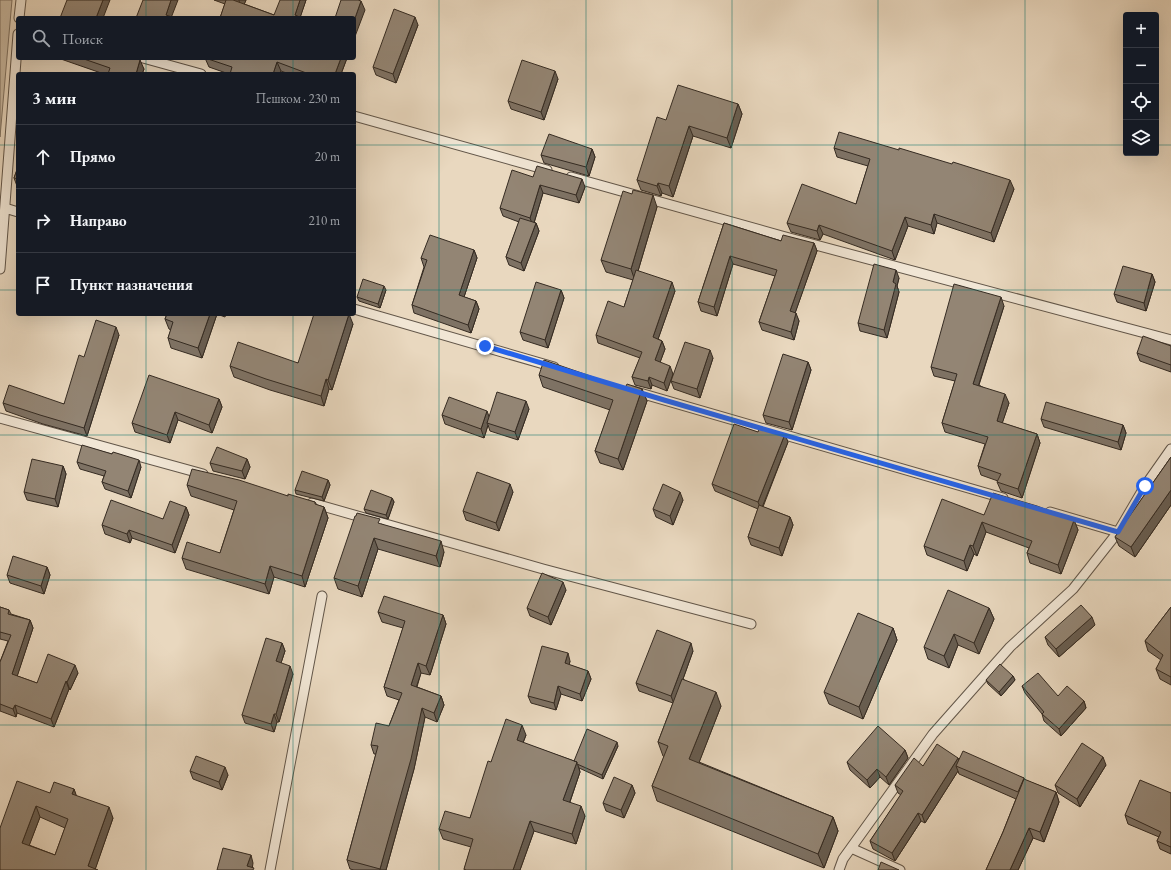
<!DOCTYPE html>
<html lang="ru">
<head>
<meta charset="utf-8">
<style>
	:root { --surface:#171b24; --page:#20242c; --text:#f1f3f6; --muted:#9ea1a6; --line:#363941 }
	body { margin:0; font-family:"EB Garamond",serif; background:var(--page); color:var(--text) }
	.controls { position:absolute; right:12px; top:12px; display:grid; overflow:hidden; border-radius:4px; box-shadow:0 4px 16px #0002 }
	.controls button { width:36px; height:36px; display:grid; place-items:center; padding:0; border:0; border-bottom:1px solid var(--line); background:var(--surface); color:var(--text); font:20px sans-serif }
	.stop { position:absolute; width:12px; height:12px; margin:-9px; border:3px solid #2563eb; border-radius:50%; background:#fff }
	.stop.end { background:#2563eb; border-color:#fff; box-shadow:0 1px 4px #0008 }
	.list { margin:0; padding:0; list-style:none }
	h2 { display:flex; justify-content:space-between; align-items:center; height:52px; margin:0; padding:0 16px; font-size:17px }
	h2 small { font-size:13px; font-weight:400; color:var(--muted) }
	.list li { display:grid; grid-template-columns:26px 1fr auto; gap:12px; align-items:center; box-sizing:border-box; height:64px; padding:0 16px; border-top:1px solid var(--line) }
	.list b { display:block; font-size:15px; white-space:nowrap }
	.list em { font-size:13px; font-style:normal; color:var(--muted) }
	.icon { flex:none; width:22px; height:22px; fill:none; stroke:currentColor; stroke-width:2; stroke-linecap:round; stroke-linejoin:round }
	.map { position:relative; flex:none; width:1171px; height:870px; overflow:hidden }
	.search { position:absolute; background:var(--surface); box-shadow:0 4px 16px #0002; left:16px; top:16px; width:340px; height:44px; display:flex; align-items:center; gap:10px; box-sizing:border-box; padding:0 14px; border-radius:4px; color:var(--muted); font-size:15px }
	.panel { position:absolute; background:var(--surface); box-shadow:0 4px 16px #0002; left:16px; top:72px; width:340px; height:244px; border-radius:4px }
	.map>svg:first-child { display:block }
</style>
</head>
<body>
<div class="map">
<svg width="1171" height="870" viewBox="0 0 1171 870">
	<rect width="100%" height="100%" fill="#e9d8bf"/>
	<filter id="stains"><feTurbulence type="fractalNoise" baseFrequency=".005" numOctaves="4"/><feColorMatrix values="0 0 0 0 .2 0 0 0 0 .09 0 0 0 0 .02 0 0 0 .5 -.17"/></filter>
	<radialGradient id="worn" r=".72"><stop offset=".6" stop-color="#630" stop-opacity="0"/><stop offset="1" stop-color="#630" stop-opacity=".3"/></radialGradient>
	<path fill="#cabba4" stroke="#807363" d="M 0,0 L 12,0 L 0,137 Z"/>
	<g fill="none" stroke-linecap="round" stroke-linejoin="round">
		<defs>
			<path id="lane" d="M 19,18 L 21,0
				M 143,58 L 201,74
				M 354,116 L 547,170
				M 571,177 L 782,236 L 1171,340
				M 5,208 L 18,212
				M 0,269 L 18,34
				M 354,309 L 554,367
				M 633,391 L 1003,498
				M 0,418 L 203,474
				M 312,503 L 543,569 L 751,624
				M 1050,512 L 1118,532
				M 851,848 L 900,870
				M 270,870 L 322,596
				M 839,870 L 843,859 L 933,734 L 1010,647 L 1073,589 L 1118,532 L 1145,486 L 1171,449"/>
		</defs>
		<use href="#lane" stroke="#625649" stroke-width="11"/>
		<use href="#lane" stroke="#f1e6d5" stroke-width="9"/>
	</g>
	<path fill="#7e7264" stroke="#352b22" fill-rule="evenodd" d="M 214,0 L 246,0 L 244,4 L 274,15 L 306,0 L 300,17 L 220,18 L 225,4 Z
		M 418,25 L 396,83 L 376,75 L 373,67 Z
		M 58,58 L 135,58 L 144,69 L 142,74 L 104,74 Z
		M 205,58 L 347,58 L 341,74 L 289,74 L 281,71 L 279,74 L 229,74 L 209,67 Z
		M 558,79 L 544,120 L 511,109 L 508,101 Z
		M 738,104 L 742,114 L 731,148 L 693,136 L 673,197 L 662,193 L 661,196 L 641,190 L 637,180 L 666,120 Z
		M 834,148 L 1014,189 L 994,242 L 937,223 L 934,234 L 908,226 L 895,260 L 823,234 L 820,240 L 791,232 L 787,223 L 856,204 L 868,166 L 837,157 Z
		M 592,149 L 595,157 L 589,176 L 544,163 L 541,155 Z
		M 18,167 L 18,186 L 17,186 L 14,178 Z
		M 533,177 L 585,187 L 579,203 L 543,193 L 534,223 L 536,223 L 539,231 L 524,271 L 509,265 L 506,257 L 519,222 L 503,216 L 500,208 Z
		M 657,207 L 638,271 L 675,291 L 658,339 L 662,341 L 665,349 L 660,362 L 673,374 L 667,391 L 652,385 L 651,389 L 635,385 L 632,377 L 640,358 L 598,343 L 596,335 L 624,307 L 633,280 L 606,272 L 601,260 Z
		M 724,223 L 781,241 L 814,243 L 817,251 L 795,313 L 799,321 L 794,340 L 762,330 L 759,322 L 775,276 L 733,264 L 717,316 L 701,311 L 698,302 Z
		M 474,250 L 477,258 L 464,297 L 476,301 L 479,309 L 471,333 L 414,313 L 412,305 L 424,267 L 421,258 Z
		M 1152,274 L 1155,282 L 1146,311 L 1117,302 L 1114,294 Z
		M 899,278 L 897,286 L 899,292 L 887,338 L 860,331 L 858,323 Z
		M 386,290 L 380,308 L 359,301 L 357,297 Z
		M 561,290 L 564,298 L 548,348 L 523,340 L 520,332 Z
		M 1004,306 L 979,385 L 1009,403 L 1002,423 L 1037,434 L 1040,443 L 1022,498 L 1001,491 L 997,482 L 998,481 L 981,475 L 978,466 L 985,444 L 945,432 L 942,423 L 955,381 L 934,376 L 931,367 Z
		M 167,314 L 217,314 L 202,358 L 171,348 L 168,338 L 171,330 L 169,329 L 165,319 Z
		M 217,314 L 226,314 L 225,317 Z
		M 353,324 L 332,390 L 329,389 L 324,406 L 270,390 L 234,377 L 230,366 L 298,363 Z
		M 119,335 L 87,436 L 43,424 L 6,411 L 3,403 L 64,404 Z
		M 1171,346 L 1171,372 L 1140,361 L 1137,353 Z
		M 713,358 L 700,398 L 674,389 L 671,381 Z
		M 808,362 L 811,370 L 792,430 L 766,423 L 763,415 Z
		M 539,375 L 625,388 L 642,389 L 647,401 L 623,470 L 600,463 L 595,451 L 610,410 L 543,387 Z
		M 219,399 L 222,407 L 212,433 L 178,420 L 170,443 L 135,432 L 132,423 Z
		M 529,409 L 518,440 L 490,431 L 488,425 L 484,438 L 445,424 L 442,415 L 489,416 Z
		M 1041,419 L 1123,425 L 1126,433 L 1121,450 L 1044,427 Z
		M 758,432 L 788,442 L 763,507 L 790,517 L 793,525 L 782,556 L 751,545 L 748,537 L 758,509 L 715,491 L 712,484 Z
		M 112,454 L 141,467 L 131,498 L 105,489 L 102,482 L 104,476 L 80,469 L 77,462 Z
		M 1171,457 L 1171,505 L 1135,557 L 1119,546 L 1115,537 Z
		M 247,459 L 250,467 L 245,479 L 213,471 L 210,463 Z
		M 63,466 L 66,474 L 58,507 L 27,500 L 24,492 Z
		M 328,480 L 330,485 L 324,501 L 296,494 L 295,490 Z
		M 187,485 L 288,496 L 315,502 L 317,505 L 324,507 L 328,518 L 305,587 L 274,577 L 269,594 L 186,569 L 182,558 L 220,553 L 234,510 L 191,496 Z
		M 513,492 L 499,531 L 466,520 L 463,511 Z
		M 392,498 L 394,502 L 388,519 L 366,513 L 364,509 Z
		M 683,500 L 673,525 L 656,517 L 653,509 Z
		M 186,507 L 189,515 L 175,553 L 132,538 L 130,543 L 105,534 L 102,525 L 163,519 Z
		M 984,515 L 1074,520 L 1078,530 L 1061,574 L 1030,563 L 1027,553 L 1029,548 L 986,532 L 977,556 L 974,554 L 967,571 L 927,555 L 924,546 Z
		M 381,524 L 444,552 L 440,567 L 378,549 L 362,597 L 338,589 L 334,578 Z
		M 47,567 L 50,575 L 44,594 L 10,583 L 7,575 Z
		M 566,590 L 551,625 L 530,616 L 527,608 Z
		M 0,607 L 9,610 L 11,614 L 30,620 L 33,628 L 17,676 L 37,683 L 78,673 L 70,690 L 69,689 L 54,727 L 17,713 L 16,717 L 0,711 L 0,662 L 8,641 L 0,639 Z
		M 1171,607 L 1171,685 L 1160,679 L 1156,669 L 1161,660 L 1148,651 L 1145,641 Z
		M 989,608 L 994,619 L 979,654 L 958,645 L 949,668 L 928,659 L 924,647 Z
		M 378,612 L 443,615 L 446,624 L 430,675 L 421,673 L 417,687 L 441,696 L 444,705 L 437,722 L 425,717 L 414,769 L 386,870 L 354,870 L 350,869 L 347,860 L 376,754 L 374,754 L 371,745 L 389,726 L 399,700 L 387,696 L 384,687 L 403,628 L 382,622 Z
		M 1095,625 L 1059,657 L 1048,645 L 1045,637 Z
		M 893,628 L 897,640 L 863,719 L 829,704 L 824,692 Z
		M 282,643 L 285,651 L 281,663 L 293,674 L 279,722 L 277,722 L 274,732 L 245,723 L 242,715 Z
		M 693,651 L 683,679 L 721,706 L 699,762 L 833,817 L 838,831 L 824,868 L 657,801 L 652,786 L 664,757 L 663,756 L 658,742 L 673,703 L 639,691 L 636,683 Z
		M 570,661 L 569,665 L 588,671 L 591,679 L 582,701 L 561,694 L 556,710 L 531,703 L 528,696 Z
		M 1013,676 L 1015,680 L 1001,696 L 988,684 L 986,680 Z
		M 1022,686 L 1058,696 L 1084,701 L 1086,708 L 1061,736 L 1044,721 L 1042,714 L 1025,693 Z
		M 526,735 L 523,743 L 574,761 L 618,746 L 603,779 L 579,768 L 580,772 L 570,802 L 585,816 L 576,844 L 534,831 L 520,870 L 464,870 L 471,847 L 443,839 L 439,829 L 470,818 L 491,762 Z
		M 905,750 L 908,758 L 889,785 L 880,777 L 870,788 L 850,770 L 847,762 Z
		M 958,758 L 959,760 L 1024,778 L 1025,780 L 1056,792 L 1059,802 L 1044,842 L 1033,838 L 1018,870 L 986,870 L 1003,832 L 1016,799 L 959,774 L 958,771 L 925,823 L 921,821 L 895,861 L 873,849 L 870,841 L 901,795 L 898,793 L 895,785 L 923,766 Z
		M 1106,765 L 1080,807 L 1058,793 L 1055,785 Z
		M 190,771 L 228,775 L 222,790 L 193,779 Z
		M 632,785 L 635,793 L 624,818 L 606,811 L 603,803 Z
		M 74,789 L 76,796 L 113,818 L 95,869 L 0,870 L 0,828 L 50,793 ZM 40,817 L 65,828 L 55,855 L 29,845 Z
		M 1171,793 L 1171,854 L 1160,849 L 1157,841 L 1159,837 L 1128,824 L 1125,815 Z"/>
	<path fill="#675d51" stroke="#352b22" d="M 103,0 L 110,0 L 103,18 L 96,18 Z
		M 171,0 L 178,0 L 171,18 L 166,15 Z
		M 239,0 L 246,0 L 242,10 L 239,1 Z
		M 300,0 L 306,0 L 300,18 L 295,15 Z
		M 361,1 L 365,10 L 354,39 L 354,21 Z
		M 415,17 L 418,25 L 396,83 L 393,74 Z
		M 341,58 L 347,58 L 341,74 L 335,74 Z
		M 140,60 L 144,69 L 142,74 L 136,74 Z
		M 277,62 L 281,71 L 279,74 L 273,74 Z
		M 555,71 L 558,79 L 544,120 L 541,112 Z
		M 738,104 L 742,114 L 731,148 L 727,138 Z
		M 689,126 L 693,136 L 673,197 L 669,186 Z
		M 592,149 L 595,157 L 589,176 L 586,167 Z
		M 582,179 L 585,187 L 579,203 L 576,195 Z
		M 1010,180 L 1014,189 L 994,242 L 991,233 Z
		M 658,183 L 662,193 L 661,196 L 657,186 Z
		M 540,185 L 543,193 L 533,226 L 530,218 Z
		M 653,195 L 657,207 L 635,281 L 631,269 Z
		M 934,214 L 937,223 L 934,234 L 931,225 Z
		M 905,217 L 908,226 L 895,260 L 892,251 Z
		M 536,223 L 539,231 L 524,271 L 521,263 Z
		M 819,225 L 823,234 L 820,240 L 817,231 Z
		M 814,243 L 817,251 L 793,319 L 790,311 Z
		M 474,250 L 477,258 L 462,303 L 459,295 Z
		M 730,256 L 733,264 L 717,316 L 714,307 Z
		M 896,270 L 899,278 L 897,286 L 899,292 L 887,338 L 884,330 L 893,282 Z
		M 1152,274 L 1155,282 L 1146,311 L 1144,303 Z
		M 672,282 L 675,291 L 656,345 L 653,337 Z
		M 384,286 L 386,290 L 380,308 L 378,304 Z
		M 561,290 L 564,298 L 548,348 L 545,340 Z
		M 1001,297 L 1004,306 L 976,393 L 973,384 Z
		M 476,301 L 479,309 L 471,333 L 468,325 Z
		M 796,313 L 799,321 L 794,340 L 791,332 Z
		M 210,314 L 217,314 L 202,358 L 198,348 Z
		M 349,314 L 353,324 L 332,390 L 328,380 Z
		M 116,327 L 119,335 L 87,436 L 84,428 Z
		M 662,341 L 665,349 L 658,368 L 655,360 Z
		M 710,350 L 713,358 L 700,398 L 697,389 Z
		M 808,362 L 811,370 L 792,430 L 789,422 Z
		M 670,366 L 673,374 L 667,391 L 664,383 Z
		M 649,377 L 652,385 L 651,389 L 648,381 Z
		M 326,379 L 329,389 L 324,406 L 321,396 Z
		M 642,389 L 647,401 L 623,470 L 618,459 Z
		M 1005,394 L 1009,403 L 1000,430 L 997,421 Z
		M 219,399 L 222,407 L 212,433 L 209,425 Z
		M 526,401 L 529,409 L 518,440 L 515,432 Z
		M 487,411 L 490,419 L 487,423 L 488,425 L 484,438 L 481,429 Z
		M 175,412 L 178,420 L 170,443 L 167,435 Z
		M 1123,425 L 1126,433 L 1121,450 L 1118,442 Z
		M 785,434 L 788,442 L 761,510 L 758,502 Z
		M 1037,434 L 1040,443 L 1022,498 L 1018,489 Z
		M 247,459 L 250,467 L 245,479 L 242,471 Z
		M 139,460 L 141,467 L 131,498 L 128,491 Z
		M 63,466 L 66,474 L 58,507 L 55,499 Z
		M 328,480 L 330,485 L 324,501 L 322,497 Z
		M 510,484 L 513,492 L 499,531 L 496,523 Z
		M 1171,490 L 1171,505 L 1135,557 L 1131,547 Z
		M 680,492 L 683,500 L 673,525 L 670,516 Z
		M 392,498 L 394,502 L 388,519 L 386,515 Z
		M 186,507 L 189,515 L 175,553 L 172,545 Z
		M 324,507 L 328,518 L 305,587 L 302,576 Z
		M 790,517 L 793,525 L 782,556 L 779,548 Z
		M 1074,520 L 1078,530 L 1061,574 L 1058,565 Z
		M 982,522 L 986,532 L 977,556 L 973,546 Z
		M 129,530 L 132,538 L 130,543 L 127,534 Z
		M 374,538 L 378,549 L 362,597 L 358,586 Z
		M 441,541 L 444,552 L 440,567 L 436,556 Z
		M 970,545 L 974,554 L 967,571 L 964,561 Z
		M 270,566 L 274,577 L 269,594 L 265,584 Z
		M 47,567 L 50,575 L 44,594 L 41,586 Z
		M 563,582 L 566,590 L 551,625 L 548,617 Z
		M 989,608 L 994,619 L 979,654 L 974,643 Z
		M 443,615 L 446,624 L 430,675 L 426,666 Z
		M 1092,617 L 1095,625 L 1059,657 L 1056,649 Z
		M 30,620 L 33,628 L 15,683 L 12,674 Z
		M 893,628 L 897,640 L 863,719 L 859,707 Z
		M 954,634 L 958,645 L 949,668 L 944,656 Z
		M 282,643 L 285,651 L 279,669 L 276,661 Z
		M 691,643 L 693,651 L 674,704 L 671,696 Z
		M 568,653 L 570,661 L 568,670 L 565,663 Z
		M 418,663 L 421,673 L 414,694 L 411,685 Z
		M 75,665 L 78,673 L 70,690 L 67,682 Z
		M 290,666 L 293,674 L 279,722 L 276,714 Z
		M 588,671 L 591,679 L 582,701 L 580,694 Z
		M 1013,676 L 1015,680 L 1001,696 L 999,692 Z
		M 66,681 L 69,689 L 54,727 L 51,719 Z
		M 558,686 L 561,694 L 556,710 L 554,703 Z
		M 716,692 L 721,706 L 695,773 L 689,759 Z
		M 441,696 L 444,705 L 437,722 L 434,713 Z
		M 1084,701 L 1086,708 L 1061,736 L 1059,729 Z
		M 15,705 L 17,713 L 16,717 L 13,709 Z
		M 422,708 L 425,717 L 414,769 L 386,870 L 380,870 L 380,869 Z
		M 274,714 L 277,722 L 274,732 L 271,724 Z
		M 522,725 L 526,735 L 520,750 L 517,740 Z
		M 617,742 L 618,746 L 603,779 L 602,775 Z
		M 905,750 L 908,758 L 889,785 L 886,777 Z
		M 1103,757 L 1106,765 L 1080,807 L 1077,799 Z
		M 958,758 L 961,766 L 956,766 L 958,771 L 925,823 L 922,815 Z
		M 577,762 L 580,772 L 567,810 L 563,800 Z
		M 225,767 L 228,775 L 222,790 L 219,782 Z
		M 877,769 L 880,777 L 870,788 L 867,780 Z
		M 632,785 L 635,793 L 624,818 L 621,810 Z
		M 74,789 L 78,800 L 72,794 Z
		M 1056,792 L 1059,802 L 1044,842 L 1040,832 Z
		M 36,806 L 40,817 L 26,854 L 22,843 Z
		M 581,806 L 585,816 L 576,844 L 572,834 Z
		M 109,807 L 113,818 L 95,870 L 88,866 Z
		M 918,813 L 921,821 L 895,861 L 892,853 Z
		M 833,817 L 838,831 L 824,868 L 818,854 Z
		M 530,821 L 534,831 L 520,870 L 513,870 Z
		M 1029,828 L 1033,838 L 1018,870 L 1010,870 Z
		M 251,855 L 253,863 L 252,870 L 247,866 Z"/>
	<path fill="#938574" stroke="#352b22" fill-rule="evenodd" d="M 67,0 L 103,0 L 96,18 L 60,18 Z
		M 143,0 L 171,0 L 166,15 L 175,18 L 136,18 Z
		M 226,0 L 233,0 L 274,15 L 280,0 L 300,0 L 295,15 L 302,18 L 220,18 Z
		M 341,0 L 358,0 L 361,1 L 354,21 L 354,18 L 335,18 Z
		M 394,9 L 415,17 L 393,74 L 373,67 Z
		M 81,58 L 135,58 L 140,60 L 136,74 L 108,74 L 110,68 Z
		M 205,58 L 341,58 L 335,74 L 309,74 L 277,62 L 273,74 L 230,74 L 232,67 Z
		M 522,60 L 555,71 L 541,112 L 508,101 Z
		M 678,85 L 738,104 L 727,138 L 689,126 L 669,186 L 658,183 L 657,186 L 637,180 L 657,117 L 666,120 Z
		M 839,132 L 899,150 L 899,148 L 952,164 L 953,162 L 1010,180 L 991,233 L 934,214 L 931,225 L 905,217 L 892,251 L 819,225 L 817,231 L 787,223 L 802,184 L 856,204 L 870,159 L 834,148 Z
		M 549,134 L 592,149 L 586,167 L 541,155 Z
		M 537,166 L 582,179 L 576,195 L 540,185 L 530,218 L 500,208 L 512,170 L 533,177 Z
		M 18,167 L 18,179 L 14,178 Z
		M 633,190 L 653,195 L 631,269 L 601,260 L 623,191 L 632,194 Z
		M 520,218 L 536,223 L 521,263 L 506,257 Z
		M 724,223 L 781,241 L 783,235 L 814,243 L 790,311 L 796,313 L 791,332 L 759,322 L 777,270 L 730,256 L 714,307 L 698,302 Z
		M 430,235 L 474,250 L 459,295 L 476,301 L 468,325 L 412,305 L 427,260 L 421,258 Z
		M 874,264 L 896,270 L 893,282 L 896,284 L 884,330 L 858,323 Z
		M 1123,266 L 1152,274 L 1144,303 L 1114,294 Z
		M 636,270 L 672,282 L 653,337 L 662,341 L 655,360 L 670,366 L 664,383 L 649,377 L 648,381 L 632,377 L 642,352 L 596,335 L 608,301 L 624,307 Z
		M 363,279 L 384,286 L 378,304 L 357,297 Z
		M 536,282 L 561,290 L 545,340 L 520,332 Z
		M 954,284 L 1001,297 L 973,384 L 1005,394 L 997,421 L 1037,434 L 1018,489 L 997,482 L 1001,474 L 978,466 L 988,437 L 942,423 L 957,374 L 931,367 Z
		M 167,314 L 210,314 L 198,348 L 168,338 L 173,322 L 165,319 Z
		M 314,314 L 349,314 L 328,380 L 326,379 L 321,396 L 266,379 L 230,366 L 238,342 L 298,363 Z
		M 96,320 L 116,327 L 84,428 L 40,415 L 3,403 L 9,385 L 64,404 L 79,355 L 84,357 Z
		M 1143,336 L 1171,346 L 1171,365 L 1137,353 Z
		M 685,342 L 710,350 L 697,389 L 671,381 Z
		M 783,354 L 808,362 L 789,422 L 763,415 Z
		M 544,360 L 625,388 L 627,384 L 642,389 L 618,459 L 595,451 L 613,400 L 539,375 Z
		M 149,375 L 219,399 L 209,425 L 175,412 L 167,435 L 132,423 Z
		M 497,392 L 526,401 L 515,432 L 487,423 Z
		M 449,397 L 487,411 L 481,429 L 442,415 Z
		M 1046,402 L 1123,425 L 1118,442 L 1041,419 Z
		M 734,424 L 758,432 L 760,427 L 785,434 L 758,502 L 712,484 Z
		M 82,445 L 112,454 L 113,452 L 139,460 L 128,491 L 102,482 L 106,471 L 77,462 Z
		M 217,447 L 247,459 L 242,471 L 210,463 Z
		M 1171,457 L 1171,490 L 1131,547 L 1115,537 Z
		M 32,459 L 63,466 L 55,499 L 24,492 Z
		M 192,469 L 239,480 L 288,496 L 288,494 L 315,502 L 315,504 L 324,507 L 302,576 L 270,566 L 265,584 L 182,558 L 187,542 L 220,553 L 237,501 L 187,485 Z
		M 302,471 L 328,480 L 322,497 L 295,490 Z
		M 477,472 L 510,484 L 496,523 L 463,511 Z
		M 663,484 L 680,492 L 670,516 L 653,509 Z
		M 371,490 L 392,498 L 386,515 L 364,509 Z
		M 993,493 L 1037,506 L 1074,520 L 1058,565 L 1027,553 L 1032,541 L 982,522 L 973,546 L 970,545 L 964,561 L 924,546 L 942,499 L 984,515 Z
		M 111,500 L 163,519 L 170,501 L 186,507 L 172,545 L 129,530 L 127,534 L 102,525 Z
		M 759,505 L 790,517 L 779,548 L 748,537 Z
		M 357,513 L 380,519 L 378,523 L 441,541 L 436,556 L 374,538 L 358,586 L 334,578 L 355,516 L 356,516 Z
		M 13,556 L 47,567 L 41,586 L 7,575 Z
		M 542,573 L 563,582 L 548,617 L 527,608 Z
		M 948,590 L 989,608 L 974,643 L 954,634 L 944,656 L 924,647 Z
		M 384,596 L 443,615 L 426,666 L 418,663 L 411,685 L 441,696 L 434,713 L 422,708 L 411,759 L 380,869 L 347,860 L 378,746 L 371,745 L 376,723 L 389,726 L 402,693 L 384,687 L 405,621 L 378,612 Z
		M 1081,605 L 1092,617 L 1056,649 L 1045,637 Z
		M 0,607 L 9,610 L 8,614 L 30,620 L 12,674 L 37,683 L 48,654 L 75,665 L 67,682 L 66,681 L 51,719 L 15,705 L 13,709 L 0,704 L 0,662 L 11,635 L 0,632 Z
		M 1171,607 L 1171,677 L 1156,669 L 1163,655 L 1145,641 Z
		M 858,613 L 893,628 L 859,707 L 824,692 Z
		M 657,630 L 691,643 L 671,696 L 636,683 Z
		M 266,638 L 282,643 L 276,661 L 290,666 L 276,714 L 274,714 L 271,724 L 242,715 Z
		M 542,646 L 568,653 L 565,663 L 588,671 L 580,694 L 558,686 L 554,703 L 528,696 Z
		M 1000,664 L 1013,676 L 999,692 L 986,680 Z
		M 1038,673 L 1058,696 L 1067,686 L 1084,701 L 1059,729 L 1042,714 L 1044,712 L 1022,686 Z
		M 682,679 L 716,692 L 689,759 L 833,817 L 818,854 L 652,786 L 668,746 L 658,742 Z
		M 506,719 L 522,725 L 517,740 L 577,762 L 563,800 L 581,806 L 572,834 L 530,821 L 513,870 L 466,870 L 464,869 L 473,839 L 439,829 L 445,811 L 470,818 L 488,761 L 491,762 Z
		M 878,726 L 905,750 L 886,777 L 877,769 L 867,780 L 847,762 Z
		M 587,729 L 617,742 L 602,775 L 577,764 L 577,762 L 574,761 Z
		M 1082,743 L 1103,757 L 1077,799 L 1055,785 Z
		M 937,744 L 958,758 L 922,815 L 918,813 L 892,853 L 870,841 L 903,791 L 895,785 L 914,758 L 923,766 Z
		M 963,751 L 1024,778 L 1018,792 L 956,766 Z
		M 196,756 L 225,767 L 219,782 L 190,771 Z
		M 614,777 L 632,785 L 621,810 L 603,803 Z
		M 1024,779 L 1056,792 L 1040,832 L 1029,828 L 1010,870 L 986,870 L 1003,832 Z
		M 1140,780 L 1171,793 L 1171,847 L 1157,841 L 1161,832 L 1125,815 Z
		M 17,781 L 50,793 L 54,782 L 74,789 L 72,794 L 109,807 L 88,866 L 98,870 L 0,870 L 0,828 ZM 36,806 L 68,819 L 55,855 L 22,843 Z
		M 223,848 L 251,855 L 247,866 L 254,868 L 253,870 L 217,870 Z
		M 881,862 L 899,870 L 878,870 Z"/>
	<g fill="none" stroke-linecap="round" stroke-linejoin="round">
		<path stroke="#2563eb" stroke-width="5" d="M 485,346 L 664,400 L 1118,532 L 1145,486"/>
	</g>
	<path fill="none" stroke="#0f766e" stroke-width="1" stroke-opacity="0.55" d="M 146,0 L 146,18M 293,0 L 293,18M 439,0 L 439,870M 586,0 L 586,870M 732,0 L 732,870M 878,0 L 878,870M 1025,0 L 1025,870M 146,58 L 146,74M 293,58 L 293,74M 0,145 L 18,145M 354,145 L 1126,145M 1156,145 L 1171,145M 0,290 L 18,290M 354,290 L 1171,290M 146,314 L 146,870M 293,314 L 293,870M 0,435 L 1171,435M 0,580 L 1171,580M 0,725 L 1171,725"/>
	<rect width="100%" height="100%" filter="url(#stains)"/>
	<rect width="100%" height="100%" fill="url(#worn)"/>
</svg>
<div class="controls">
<button>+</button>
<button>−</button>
<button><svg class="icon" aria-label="locate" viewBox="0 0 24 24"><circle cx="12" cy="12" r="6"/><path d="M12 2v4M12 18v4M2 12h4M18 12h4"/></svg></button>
<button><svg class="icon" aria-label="layers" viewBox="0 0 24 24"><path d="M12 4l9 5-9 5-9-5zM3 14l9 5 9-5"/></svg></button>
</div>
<div class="stop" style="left:1145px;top:486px"></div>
<div class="stop end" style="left:485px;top:346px"></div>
<div class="search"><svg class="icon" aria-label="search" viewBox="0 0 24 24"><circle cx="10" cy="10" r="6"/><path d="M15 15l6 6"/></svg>Поиск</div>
<section class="panel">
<h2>3 мин<small>Пешком · 230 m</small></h2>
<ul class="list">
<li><svg class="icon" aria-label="ahead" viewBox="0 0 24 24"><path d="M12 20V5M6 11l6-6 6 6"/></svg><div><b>Прямо</b></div><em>20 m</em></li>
<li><svg class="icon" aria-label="right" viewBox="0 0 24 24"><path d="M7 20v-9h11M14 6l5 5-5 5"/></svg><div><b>Направо</b></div><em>210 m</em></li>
<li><svg class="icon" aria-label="arrive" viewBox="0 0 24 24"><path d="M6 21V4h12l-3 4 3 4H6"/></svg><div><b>Пункт назначения</b></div></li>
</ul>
</section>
</div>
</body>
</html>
